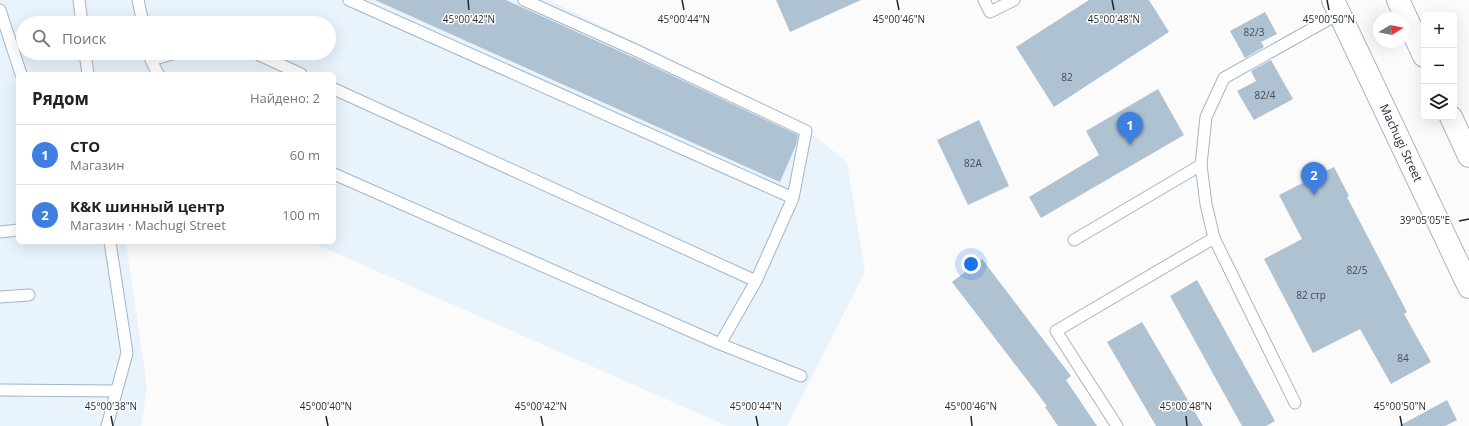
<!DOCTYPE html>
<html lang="ru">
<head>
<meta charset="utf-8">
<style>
	:root { --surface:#fff; --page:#f6f6f6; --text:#222; --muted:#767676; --line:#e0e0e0; --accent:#1a73e8 }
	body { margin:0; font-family:"Open Sans",sans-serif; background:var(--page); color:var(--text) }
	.controls { position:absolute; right:12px; top:12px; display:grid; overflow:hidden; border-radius:6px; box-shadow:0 4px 16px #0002 }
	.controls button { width:36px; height:36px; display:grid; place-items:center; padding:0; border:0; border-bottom:1px solid var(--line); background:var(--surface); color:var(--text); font:20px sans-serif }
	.compass { position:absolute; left:1373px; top:12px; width:36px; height:36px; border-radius:50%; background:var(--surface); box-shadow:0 4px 16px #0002; rotate:80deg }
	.you { position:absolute; left:971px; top:264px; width:14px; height:14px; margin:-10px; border:3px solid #fff; border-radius:50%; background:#1a73e8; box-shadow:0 0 0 6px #1a73e833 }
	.badge { display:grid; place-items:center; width:26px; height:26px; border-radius:50%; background:var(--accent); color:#fff; font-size:13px; font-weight:700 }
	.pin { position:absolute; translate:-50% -33px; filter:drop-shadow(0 1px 2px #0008) }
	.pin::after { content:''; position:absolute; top:21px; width:14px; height:12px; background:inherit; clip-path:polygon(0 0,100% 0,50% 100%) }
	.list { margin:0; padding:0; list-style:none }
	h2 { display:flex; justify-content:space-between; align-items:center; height:52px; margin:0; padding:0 16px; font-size:17px }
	h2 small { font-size:13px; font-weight:400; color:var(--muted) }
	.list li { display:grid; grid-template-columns:26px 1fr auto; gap:12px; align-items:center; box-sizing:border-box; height:60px; padding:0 16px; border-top:1px solid var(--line) }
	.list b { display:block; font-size:15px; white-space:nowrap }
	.list p { margin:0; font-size:13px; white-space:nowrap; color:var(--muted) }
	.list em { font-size:13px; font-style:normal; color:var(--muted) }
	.icon { flex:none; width:22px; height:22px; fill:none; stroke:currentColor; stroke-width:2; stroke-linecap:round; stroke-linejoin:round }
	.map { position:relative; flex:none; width:1469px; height:426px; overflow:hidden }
	.search { position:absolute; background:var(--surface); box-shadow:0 4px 16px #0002; left:16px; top:16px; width:320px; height:44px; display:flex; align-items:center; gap:10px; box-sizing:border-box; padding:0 14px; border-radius:22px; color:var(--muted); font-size:15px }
	.panel { position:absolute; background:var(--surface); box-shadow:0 4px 16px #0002; left:16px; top:72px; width:320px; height:172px; border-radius:6px }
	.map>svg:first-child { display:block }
</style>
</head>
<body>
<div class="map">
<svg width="1469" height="426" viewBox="0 0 1469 426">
	<rect width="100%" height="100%" fill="#fbfbfb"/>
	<path fill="#e8f3fc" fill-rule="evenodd" d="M 0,0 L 548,0 L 790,116 L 847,162 L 865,272 L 787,426 L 727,426 L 311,242 L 334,242 L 334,74 L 18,74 L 18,242 L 126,242 L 147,387 L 141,426 L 0,426 ZM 23,23 L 329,23 L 329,53 L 23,53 Z"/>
	<path fill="#aec2d2" d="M 375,0 L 506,0 L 639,60 L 798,135 L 796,145 L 780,182 Z
		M 776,0 L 861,0 L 790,32 Z
		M 1089,0 L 1149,0 L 1169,32 L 1054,107 L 1016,47 Z
		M 1265,12 L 1277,34 L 1261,42 L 1264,47 L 1245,58 L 1230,31 Z
		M 1271,60 L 1293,99 L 1254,120 L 1237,91 L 1256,81 L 1251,71 Z
		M 1158,89 L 1184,135 L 1041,218 L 1029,197 L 1099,155 L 1086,131 Z
		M 979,120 L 1009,186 L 968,205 L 937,140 Z
		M 1334,167 L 1349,196 L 1347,197 L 1407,312 L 1404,314 L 1431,362 L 1391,384 L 1360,329 L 1313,353 L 1264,259 L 1302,239 L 1279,195 Z
		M 982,259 L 1071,376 L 1066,380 L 1097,426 L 1058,426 L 1045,407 L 1047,406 L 952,282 Z
		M 1197,280 L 1275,421 L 1266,426 L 1242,426 L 1170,296 Z
		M 1142,322 L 1203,426 L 1156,426 L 1107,342 Z
		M 1447,400 L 1457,420 L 1445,426 L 1399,426 Z"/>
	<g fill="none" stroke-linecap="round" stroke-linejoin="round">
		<defs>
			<path id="service" d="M 79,0 L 82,23
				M 138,0 L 143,23
				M 349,0 L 793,198
				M 524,0 L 633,49 L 806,131 L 793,198 L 756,281 L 720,344
				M 984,0 L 990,12 L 1014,0
				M 0,10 L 21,74
				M 85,53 L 88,74
				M 255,53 L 301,74
				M 149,54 L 151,60 L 158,74
				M 151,60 L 176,53
				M 334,89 L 756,281
				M 334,174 L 720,344 L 801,376
				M 0,232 L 18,230
				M 1214,238 L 1295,403
				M 1074,240 L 1201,165 L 1206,117 L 1224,78 L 1340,13
				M 0,297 L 29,295
				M 0,390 L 116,391
				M 107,426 L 127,353 L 110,242
				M 1117,426 L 1056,331 L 1214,238 L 1206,204 L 1201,165"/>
			<path id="primary" d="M 1333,0 L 1469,287
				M 1398,0 L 1424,56
				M 1451,117 L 1469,156"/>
		</defs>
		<use href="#service" stroke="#a2b6c6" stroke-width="13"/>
		<use href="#primary" stroke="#a2b6c6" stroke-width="24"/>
		<use href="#service" stroke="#fff" stroke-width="11"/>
		<use href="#primary" stroke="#fff" stroke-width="22"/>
	</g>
	<path fill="none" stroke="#1e252c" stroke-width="1.5" d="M 468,0 L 469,10M 682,0 L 684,10M 897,0 L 899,10M 1112,0 L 1114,10M 1327,0 L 1329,10M 1459,221 L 1469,219M 111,416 L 113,426M 326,416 L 328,426M 541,416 L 543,426M 756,416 L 758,426M 971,416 L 972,426M 1186,416 L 1187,426M 1400,416 L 1402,426"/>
	<g text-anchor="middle" stroke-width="3" stroke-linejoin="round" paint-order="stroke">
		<g font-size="10" fill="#424c56">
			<text x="1254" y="36">82/3</text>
			<text x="1067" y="81">82</text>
			<text x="1265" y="99">82/4</text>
			<text x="973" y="167">82А</text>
			<text x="1357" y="274">82/5</text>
			<text x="1311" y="299">82 стр</text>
			<text x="1403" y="362">84</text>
		</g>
		<g font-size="12" fill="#1e252c" stroke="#fff">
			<text transform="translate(1401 143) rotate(65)" y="4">Machugi Street</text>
		</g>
	</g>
	<g font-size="10" text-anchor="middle" fill="#1e252c" stroke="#fff" stroke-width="3" stroke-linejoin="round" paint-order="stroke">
		<text x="469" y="23">45°00'42"N</text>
		<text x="684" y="23">45°00'44"N</text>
		<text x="1114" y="23">45°00'48"N</text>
		<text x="899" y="23">45°00'46"N</text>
		<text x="1329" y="23">45°00'50"N</text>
		<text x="1425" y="224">39°05'05"E</text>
		<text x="111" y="410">45°00'38"N</text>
		<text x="326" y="410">45°00'40"N</text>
		<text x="541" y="410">45°00'42"N</text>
		<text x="756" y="410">45°00'44"N</text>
		<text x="971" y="410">45°00'46"N</text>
		<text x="1186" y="410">45°00'48"N</text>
		<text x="1400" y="410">45°00'50"N</text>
	</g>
</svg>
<div class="controls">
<button>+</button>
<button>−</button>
<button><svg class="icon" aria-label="layers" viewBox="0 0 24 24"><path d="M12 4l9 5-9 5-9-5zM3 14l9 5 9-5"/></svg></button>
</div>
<svg class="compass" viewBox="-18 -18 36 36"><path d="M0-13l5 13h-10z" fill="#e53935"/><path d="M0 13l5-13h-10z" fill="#767676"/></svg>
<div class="you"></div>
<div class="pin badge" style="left:1130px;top:145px;background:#3f7fe0">1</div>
<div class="pin badge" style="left:1314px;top:195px;background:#3f7fe0">2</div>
<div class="search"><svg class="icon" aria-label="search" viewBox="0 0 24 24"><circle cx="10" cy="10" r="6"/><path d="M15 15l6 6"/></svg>Поиск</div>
<section class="panel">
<h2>Рядом<small>Найдено: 2</small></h2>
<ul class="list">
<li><span class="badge" style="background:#3f7fe0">1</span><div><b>СТО</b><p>Магазин</p></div><em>60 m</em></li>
<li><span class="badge" style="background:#3f7fe0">2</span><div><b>K&amp;K шинный центр</b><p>Магазин · Machugi Street</p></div><em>100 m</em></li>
</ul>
</section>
</div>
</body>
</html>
